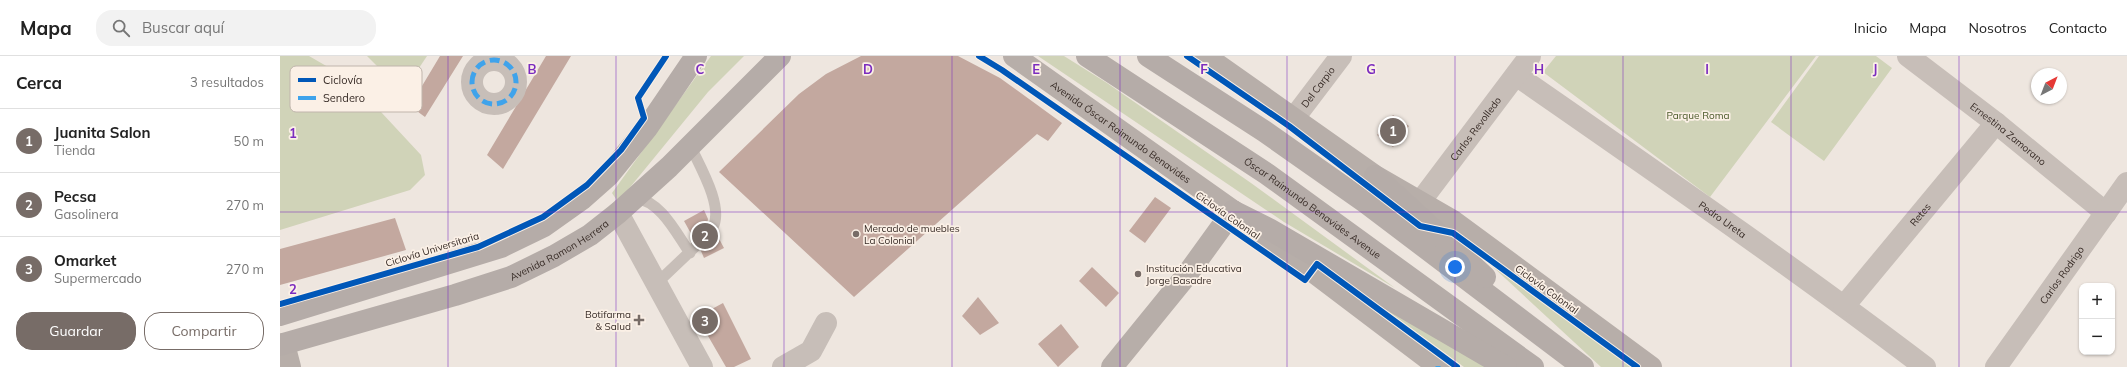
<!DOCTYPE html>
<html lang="es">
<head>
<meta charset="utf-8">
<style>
	:root { --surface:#fff; --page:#f2f2f2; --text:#222; --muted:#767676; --line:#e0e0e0; --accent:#776c67 }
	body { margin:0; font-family:Mulish,sans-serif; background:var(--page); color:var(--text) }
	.controls { position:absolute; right:12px; bottom:12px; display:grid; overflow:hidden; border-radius:8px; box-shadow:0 1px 3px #0004 }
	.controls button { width:36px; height:36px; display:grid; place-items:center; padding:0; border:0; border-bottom:1px solid var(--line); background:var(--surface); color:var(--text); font:20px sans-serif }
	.compass { position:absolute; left:1751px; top:12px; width:36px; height:36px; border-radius:50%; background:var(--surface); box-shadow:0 1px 3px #0004; rotate:42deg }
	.you { position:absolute; left:1175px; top:211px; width:14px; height:14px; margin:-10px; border:3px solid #fff; border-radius:50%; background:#1a73e8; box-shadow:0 0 0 6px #1a73e833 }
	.badge { display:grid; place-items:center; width:26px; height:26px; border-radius:50%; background:var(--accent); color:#fff; font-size:13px; font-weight:700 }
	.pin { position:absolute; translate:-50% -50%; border:2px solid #fff; box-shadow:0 1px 4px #0006 }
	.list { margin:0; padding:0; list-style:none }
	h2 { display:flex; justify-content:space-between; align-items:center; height:52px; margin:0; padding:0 16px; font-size:17px }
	h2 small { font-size:13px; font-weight:400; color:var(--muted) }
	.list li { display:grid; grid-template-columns:26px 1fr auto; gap:12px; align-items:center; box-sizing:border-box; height:64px; padding:0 16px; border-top:1px solid var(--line) }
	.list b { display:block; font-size:15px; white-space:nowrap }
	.list p { margin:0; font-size:13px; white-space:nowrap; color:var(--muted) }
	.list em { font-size:13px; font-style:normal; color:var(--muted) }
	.actions { display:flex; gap:8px; padding:12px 16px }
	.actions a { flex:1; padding:9px 0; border:1px solid var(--accent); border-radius:16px; text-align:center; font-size:14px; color:var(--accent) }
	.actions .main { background:var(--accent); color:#fff }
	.icon { flex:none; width:22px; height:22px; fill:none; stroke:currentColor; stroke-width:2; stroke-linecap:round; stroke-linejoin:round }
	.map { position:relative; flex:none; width:1847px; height:311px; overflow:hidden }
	header { display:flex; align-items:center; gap:24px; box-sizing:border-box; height:56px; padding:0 20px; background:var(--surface); border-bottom:1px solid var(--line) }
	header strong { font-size:19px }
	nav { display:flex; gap:22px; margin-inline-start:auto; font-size:14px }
	.search { width:280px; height:36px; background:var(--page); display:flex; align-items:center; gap:10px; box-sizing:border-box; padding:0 14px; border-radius:16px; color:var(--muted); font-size:15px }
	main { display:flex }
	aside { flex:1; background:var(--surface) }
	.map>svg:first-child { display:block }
</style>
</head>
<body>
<header>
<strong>Mapa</strong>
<div class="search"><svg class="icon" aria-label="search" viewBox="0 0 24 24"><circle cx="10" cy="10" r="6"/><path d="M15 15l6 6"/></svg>Buscar aquí</div>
<nav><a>Inicio</a><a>Mapa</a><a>Nosotros</a><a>Contacto</a></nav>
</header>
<main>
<aside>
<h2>Cerca<small>3 resultados</small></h2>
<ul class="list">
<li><span class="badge">1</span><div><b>Juanita Salon</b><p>Tienda</p></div><em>50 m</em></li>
<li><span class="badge">2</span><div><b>Pecsa</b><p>Gasolinera</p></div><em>270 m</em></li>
<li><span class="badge">3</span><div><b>Omarket</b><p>Supermercado</p></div><em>270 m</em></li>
</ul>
<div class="actions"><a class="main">Guardar</a><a>Compartir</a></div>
</aside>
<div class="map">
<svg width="1847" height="311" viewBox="0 0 1847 311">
	<rect width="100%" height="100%" fill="#eee6df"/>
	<path fill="#d0d3b8" d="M 0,0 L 29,0 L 55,15 L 88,42 L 141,99 L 145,119 L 130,134 L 0,174 Z
		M 87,0 L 147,0 L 123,36 Z
		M 431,0 L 464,0 L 428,36 L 338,146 L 332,137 Z
		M 758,0 L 784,0 L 827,27 L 971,127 L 1115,232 L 1004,166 Z
		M 1276,0 L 1536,0 L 1430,141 L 1263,16 Z
		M 1539,0 L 1596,0 L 1612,12 L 1544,105 L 1491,66 Z
		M 1199,198 L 1357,311 L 1321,311 Z
		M 1079,234 L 1218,311 L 1184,311 Z"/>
	<path fill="#c3a89f" d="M 160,0 L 183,0 L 145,61 L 130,50 Z
		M 266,0 L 291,0 L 223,113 L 207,99 Z
		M 581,0 L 678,0 L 720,22 L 782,67 L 768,85 L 757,78 L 574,241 L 439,116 L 519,38 L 546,18 Z
		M 1113,59 L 1129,70 L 1113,91 L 1097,79 Z
		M 875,141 L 891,152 L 865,187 L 849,175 Z
		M 424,154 L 428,163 L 426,173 L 431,178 L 436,177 L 444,192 L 424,202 L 421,195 L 424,187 L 419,182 L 414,183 L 404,165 Z
		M 115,162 L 126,194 L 0,229 L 0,193 Z
		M 812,211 L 839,237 L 826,251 L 799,225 Z
		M 698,241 L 719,267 L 700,279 L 682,260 Z
		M 443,247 L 471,303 L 454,311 L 446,311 L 417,261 Z
		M 781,268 L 799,291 L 778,311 L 758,288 Z"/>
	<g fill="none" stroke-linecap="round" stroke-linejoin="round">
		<path stroke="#c7beb8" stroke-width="11" d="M 410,89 C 419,109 444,150 433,171
			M 355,142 C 381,145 396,177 410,197
			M 377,227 L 417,189"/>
		<g stroke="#c7beb8" stroke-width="22">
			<path id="s1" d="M 1628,0 L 1716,67 L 1826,157"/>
			<circle cx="214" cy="26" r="22"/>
			<path id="s2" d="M 1236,19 C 1374,115 1512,210 1645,311"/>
			<path id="s3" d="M 1014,62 L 1061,0"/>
			<path id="s4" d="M 1140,146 L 1250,0"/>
			<path d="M 338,157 L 422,311"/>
			<path id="s5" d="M 1564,250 L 1716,67"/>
			<path d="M 503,311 L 531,295 L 546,267"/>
			<path id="s6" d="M 1716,311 L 1847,127"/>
		</g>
		<g stroke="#b7aea9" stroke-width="22">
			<path id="s7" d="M 734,0 L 953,155 L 1159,311"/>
			<path d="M 925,0 L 1095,120 L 1173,165 L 1371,311"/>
			<path d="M 4,288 L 10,311"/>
			<path d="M 832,311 L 906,220 L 953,155"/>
		</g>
		<g stroke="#b5aca8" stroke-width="22">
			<path id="s8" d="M 807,0 L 987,118 L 1253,311"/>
			<path d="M 868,0 L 984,75 L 1085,146 L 1303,311"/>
			<path d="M 1095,120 L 1205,221"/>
			<path d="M 953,155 L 989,173 L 1226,311"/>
			<path d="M 0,259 L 221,191 L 264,170 L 302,143 L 328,120 L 367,72 L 416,0"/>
			<path id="s9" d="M 0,289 L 175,239 L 231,221 L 274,200 L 310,179 L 338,157 L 389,111 L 500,0"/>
		</g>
		<path stroke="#3fa3eb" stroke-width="5" stroke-dasharray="10 5" stroke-linecap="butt" d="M192 26a22 22 0 1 1 44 0a22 22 0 1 1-44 0Z
			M 1158,311 L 1158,310"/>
		<defs>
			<path id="cycleway" d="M 699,0 L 722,14 L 1025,224 L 1037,208 L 1177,311
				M 907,0 L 1009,70 L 1140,170 L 1173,177 L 1357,311
				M 0,248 L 198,191 L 263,161 L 307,129 L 341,94 L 364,62 L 358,42 L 386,0"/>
		</defs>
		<use href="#cycleway" stroke="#fbf0e6" stroke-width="8"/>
		<use href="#cycleway" stroke="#0057b8" stroke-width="6"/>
	</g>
	<path fill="none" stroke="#7b2cbf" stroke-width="1" stroke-opacity="0.55" d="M 168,0 L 168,311M 336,0 L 336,311M 504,0 L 504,311M 672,0 L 672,311M 840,0 L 840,311M 1007,0 L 1007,311M 1175,0 L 1175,311M 1343,0 L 1343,311M 1511,0 L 1511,311M 1679,0 L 1679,311M 0,156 L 1847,156"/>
	<g fill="#776c67" stroke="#fbf0e6" stroke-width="1.5">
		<circle cx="576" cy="178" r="4"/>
		<circle cx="858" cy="218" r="4"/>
		<path d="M357 258h4v4h4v4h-4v4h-4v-4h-4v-4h4z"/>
	</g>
	<g text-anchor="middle" stroke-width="3.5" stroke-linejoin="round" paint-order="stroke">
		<g font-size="10" fill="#372b26" stroke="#fbf0e6">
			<text dy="4" stroke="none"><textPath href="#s3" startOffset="39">Del Carpio</textPath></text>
			<text dy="4" stroke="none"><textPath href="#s4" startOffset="92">Carlos Revolledo</textPath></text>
			<text dy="4" stroke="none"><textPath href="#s7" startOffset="131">Avenida Óscar Raimundo Benavides</textPath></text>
			<text dy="4" stroke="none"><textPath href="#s1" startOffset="127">Ernestina Zamorano</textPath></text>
			<text dy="4" stroke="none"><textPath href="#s8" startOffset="272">Óscar Raimundo Benavides Avenue</textPath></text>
			<text dy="4" stroke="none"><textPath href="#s5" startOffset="119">Retes</textPath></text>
			<text transform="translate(948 159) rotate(35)" y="4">Ciclovía Colonial</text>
			<text dy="4" stroke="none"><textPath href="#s2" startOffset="252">Pedro Ureta</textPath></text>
			<text transform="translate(152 193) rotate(-17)" y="4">Ciclovía Universitaria</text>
			<text dy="4" stroke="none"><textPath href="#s9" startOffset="296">Avenida Ramon Herrera</textPath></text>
			<text dy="4" stroke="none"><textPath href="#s6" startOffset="113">Carlos Rodrigo</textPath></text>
			<text transform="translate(1267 233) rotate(36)" y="4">Ciclovía Colonial</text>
		</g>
		<g font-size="10" fill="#495828" stroke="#fbf0e6">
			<text x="1418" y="63">Parque Roma</text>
		</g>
		<g font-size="10" fill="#372b26" stroke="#fbf0e6" text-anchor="start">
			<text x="584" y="176">Mercado de muebles<tspan x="584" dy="12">La Colonial</tspan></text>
			<text x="866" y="216">Institución Educativa<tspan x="866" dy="12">Jorge Basadre</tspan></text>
			<text x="351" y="262" text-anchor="end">Botifarma<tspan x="351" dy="12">&amp; Salud</tspan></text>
		</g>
	</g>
	<rect x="10" y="10" width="132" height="46" rx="6" fill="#fbf0e6" stroke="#c0b5ac" stroke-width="1"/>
	<rect x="18" y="22" width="18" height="4" fill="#0057b8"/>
	<rect x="18" y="40" width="18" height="4" fill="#3fa3eb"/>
	<g font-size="11" fill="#372b26">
		<text x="43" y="28">Ciclovía</text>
		<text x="43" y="46">Sendero</text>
	</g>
	<g font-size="13" text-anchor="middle" font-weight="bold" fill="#7b2cbf" stroke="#fbf0e6" stroke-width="3.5" stroke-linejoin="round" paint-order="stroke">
		<text x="252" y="18">B</text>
		<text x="420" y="18">C</text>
		<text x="588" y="18">D</text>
		<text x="756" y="18">E</text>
		<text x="924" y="18">F</text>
		<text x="1091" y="18">G</text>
		<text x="1259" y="18">H</text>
		<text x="1427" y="18">I</text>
		<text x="1595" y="18">J</text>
		<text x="13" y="82">1</text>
		<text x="13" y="238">2</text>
	</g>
</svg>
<div class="controls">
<button>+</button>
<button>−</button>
</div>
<svg class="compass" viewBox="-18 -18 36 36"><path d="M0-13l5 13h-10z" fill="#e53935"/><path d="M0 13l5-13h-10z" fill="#767676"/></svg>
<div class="you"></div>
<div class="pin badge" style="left:1113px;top:75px">1</div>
<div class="pin badge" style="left:425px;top:180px">2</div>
<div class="pin badge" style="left:425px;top:265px">3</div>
</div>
</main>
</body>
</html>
